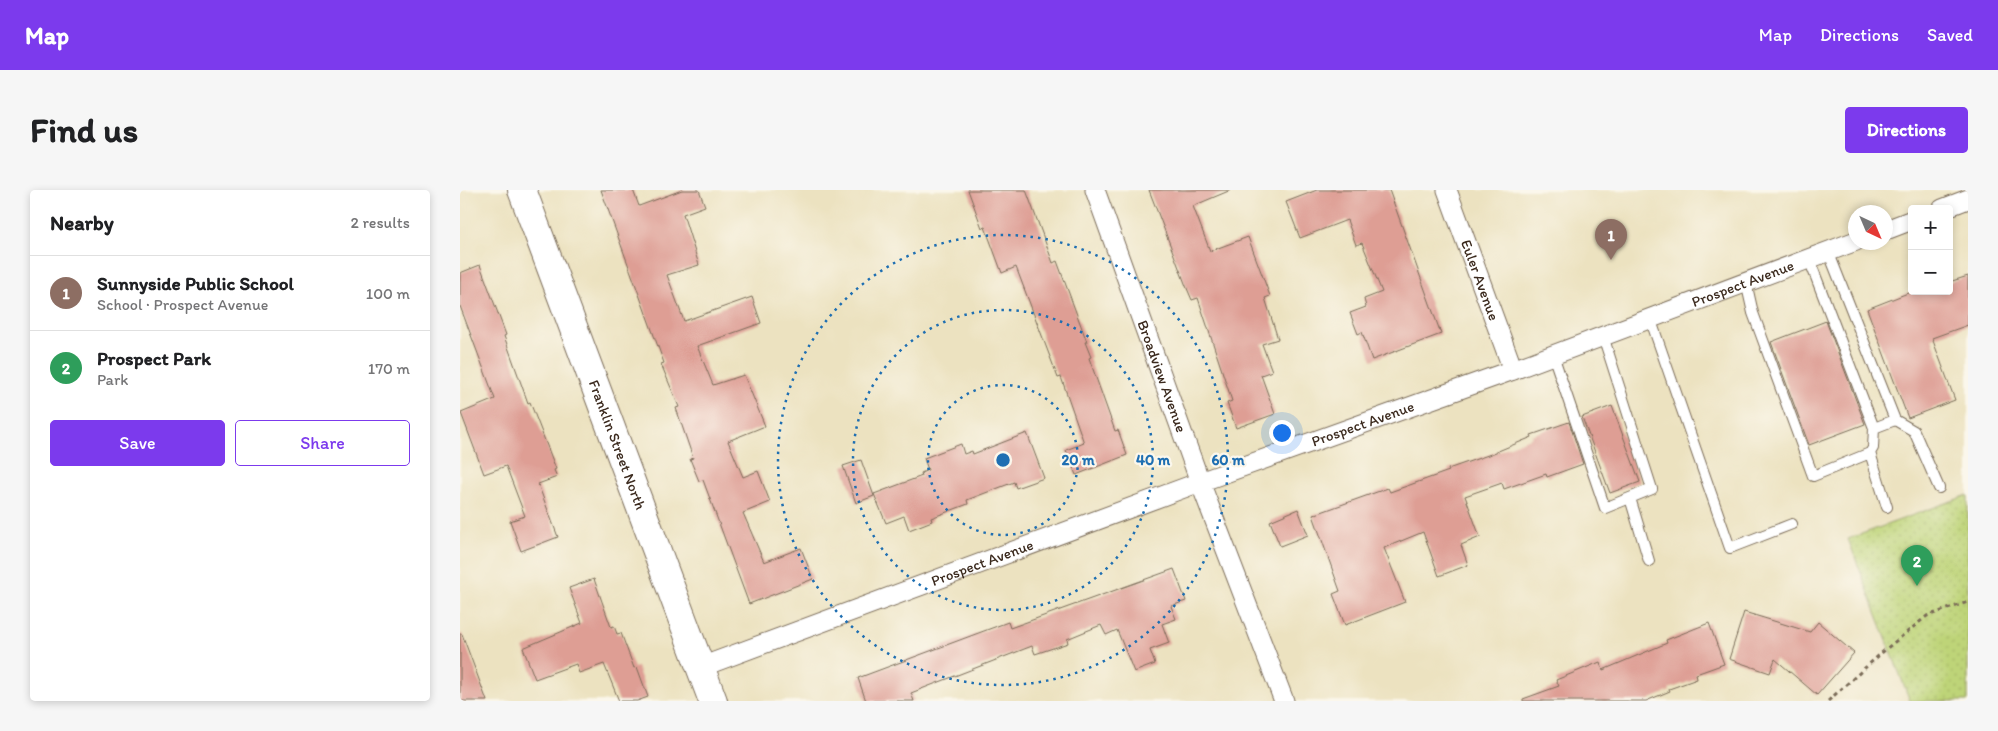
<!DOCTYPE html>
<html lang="en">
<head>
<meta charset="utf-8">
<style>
	:root { --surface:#fff; --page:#f6f6f6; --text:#202124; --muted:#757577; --line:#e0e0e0; --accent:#7c3aed }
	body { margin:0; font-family:Itim,sans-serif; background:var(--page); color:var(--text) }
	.controls { position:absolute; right:15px; top:15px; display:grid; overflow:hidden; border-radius:5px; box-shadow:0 2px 8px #0003 }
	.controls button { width:45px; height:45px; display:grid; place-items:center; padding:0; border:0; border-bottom:1px solid var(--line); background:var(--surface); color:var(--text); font:25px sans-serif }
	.compass { position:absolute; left:1388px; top:15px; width:45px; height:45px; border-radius:50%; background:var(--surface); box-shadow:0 2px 8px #0003; rotate:136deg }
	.you { position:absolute; left:821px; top:242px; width:18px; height:18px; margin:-12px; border:4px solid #fff; border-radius:50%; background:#1a73e8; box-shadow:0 0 0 8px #1a73e833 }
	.badge { display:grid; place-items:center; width:32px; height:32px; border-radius:50%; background:var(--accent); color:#fff; font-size:16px; font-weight:700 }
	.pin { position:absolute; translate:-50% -41px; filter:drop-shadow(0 1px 2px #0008) }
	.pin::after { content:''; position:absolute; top:26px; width:18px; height:15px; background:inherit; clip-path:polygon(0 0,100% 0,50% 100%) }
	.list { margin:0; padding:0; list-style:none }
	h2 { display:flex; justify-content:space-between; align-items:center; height:65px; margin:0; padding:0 20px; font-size:21px }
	h2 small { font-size:16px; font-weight:400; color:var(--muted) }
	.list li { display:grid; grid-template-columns:32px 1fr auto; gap:15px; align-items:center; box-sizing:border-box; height:75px; padding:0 20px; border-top:1px solid var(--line) }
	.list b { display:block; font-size:19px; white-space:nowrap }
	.list p { margin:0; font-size:16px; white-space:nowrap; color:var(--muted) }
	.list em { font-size:16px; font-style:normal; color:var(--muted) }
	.actions { display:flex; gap:10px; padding:15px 20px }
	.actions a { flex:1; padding:11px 0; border:1px solid var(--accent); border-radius:5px; text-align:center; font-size:18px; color:var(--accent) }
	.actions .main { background:var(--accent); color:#fff }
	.map { position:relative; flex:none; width:1508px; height:511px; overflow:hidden; border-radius:5px }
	header { display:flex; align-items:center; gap:30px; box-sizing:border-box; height:70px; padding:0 25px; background:var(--accent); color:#fff }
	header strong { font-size:24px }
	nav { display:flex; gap:28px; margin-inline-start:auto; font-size:18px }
	.intro { display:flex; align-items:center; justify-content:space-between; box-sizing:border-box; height:120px; padding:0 30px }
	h1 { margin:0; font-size:35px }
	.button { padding:12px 22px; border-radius:5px; background:var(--accent); color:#fff; font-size:18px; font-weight:700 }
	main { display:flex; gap:30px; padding:0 30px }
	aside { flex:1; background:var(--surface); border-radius:5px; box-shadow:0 2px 8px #0003 }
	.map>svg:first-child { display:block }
</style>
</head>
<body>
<header>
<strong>Map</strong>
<nav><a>Map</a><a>Directions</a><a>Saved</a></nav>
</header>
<div class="intro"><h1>Find us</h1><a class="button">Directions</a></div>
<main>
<aside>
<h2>Nearby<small>2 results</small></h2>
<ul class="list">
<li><span class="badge" style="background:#8d6e63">1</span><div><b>Sunnyside Public School</b><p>School · Prospect Avenue</p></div><em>100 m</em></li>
<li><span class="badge" style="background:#2e9e5b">2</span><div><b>Prospect Park</b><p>Park</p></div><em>170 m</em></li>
</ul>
<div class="actions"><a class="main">Save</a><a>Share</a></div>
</aside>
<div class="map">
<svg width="1508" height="511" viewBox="0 0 1508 511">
	<defs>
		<pattern id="park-dots" width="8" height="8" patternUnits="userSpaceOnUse" patternTransform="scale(1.25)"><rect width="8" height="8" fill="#bed478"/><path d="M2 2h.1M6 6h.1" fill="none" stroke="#a4b667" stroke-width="1.8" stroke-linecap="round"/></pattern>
	</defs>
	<rect width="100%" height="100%" fill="#fbf7ec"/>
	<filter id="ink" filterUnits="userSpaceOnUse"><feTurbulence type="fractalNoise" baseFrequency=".02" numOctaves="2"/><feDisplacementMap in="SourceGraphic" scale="10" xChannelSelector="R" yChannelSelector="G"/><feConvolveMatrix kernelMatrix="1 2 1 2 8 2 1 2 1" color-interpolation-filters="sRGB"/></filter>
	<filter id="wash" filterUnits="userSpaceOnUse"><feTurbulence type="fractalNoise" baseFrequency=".0096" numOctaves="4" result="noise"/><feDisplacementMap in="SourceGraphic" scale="20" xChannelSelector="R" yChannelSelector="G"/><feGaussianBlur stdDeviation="1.12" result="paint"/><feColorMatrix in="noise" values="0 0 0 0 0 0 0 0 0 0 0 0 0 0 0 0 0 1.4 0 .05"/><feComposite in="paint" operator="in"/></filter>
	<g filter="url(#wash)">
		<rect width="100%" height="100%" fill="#ece2c0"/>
		<path fill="url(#park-dots)" stroke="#7c7f4b" d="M 1508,305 L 1508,511 L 1450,511 L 1388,349 Z"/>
		<g id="blocks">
			<path fill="#de9e94" d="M 141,0 L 173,0 L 179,16 L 222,0 L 239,0 L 245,16 L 223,24 L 239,75 L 207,85 L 224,131 L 292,107 L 301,133 L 237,156 L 253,195 L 284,185 L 305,236 L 268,251 L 283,287 L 298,281 L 310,312 L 283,323 L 304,372 L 341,358 L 353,389 L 289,414 L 243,290 L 239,291 L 230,269 L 233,268 L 216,218 L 219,217 L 201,174 L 204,173 Z
				M 508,0 L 566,0 L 593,73 L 597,71 L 627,152 L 625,152 L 631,167 L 629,168 L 655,241 L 658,240 L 667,265 L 616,285 L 606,260 L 624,253 L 601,187 L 598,188 L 556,77 L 542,83 L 525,37 L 522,38 Z
				M 689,0 L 771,0 L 733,16 L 750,61 L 788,47 L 810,106 L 805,108 L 818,149 L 802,154 L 812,181 L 801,185 L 815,224 L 776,238 L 767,213 L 772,211 L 738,108 L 732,110 L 726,96 Z
				M 857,0 L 929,0 L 981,144 L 912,170 L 902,142 L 898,144 L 890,123 L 906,117 L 904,109 L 922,102 L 902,53 L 896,55 L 887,30 L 840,48 L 826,12 Z
				M 20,75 L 46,145 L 44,146 L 68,213 L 70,212 L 96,279 L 94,280 L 97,287 L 78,294 L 98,347 L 61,361 L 50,331 L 65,326 L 46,276 L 24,284 L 1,223 L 35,209 L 0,116 L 0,83 Z
				M 1508,86 L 1508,135 L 1472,148 L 1495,210 L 1448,228 L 1407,119 L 1453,101 L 1489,101 L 1489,92 Z
				M 1366,131 L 1405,234 L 1349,255 L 1311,152 Z
				M 1152,216 L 1180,292 L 1150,303 L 1122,227 Z
				M 1109,232 L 1123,274 L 1087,287 L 1086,284 L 1044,299 L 1042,293 L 1005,306 L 1020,347 L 1001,355 L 1008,375 L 979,386 L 963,342 L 924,358 L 945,412 L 885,435 L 873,404 L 880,401 L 853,325 L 928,298 L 930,302 L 989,281 L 988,279 L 1031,264 L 1072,247 L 1071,245 Z
				M 567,243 L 584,288 L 556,298 L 554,292 L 507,310 L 508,314 L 471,328 L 472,331 L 449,340 L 444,326 L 426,333 L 414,304 L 462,286 L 461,283 L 468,280 L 464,268 L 501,254 L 504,264 L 512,261 L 513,264 Z
				M 401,270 L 414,306 L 396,313 L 383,276 Z
				M 838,319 L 848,345 L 820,356 L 810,331 Z
				M 714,379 L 726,411 L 711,416 L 716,429 L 702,434 L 709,453 L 690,460 L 695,474 L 674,482 L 657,440 L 646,445 L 641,435 L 607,449 L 608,453 L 575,464 L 572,456 L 451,503 L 454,511 L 406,511 L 398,488 L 548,432 L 550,438 Z
				M 134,389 L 151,437 L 154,436 L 157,444 L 161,443 L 174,478 L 177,477 L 188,507 L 177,511 L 159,511 L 144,474 L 119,483 L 116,474 L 75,489 L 63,458 L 122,433 L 109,398 Z
				M 1284,422 L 1350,442 L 1358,432 L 1394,463 L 1357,505 L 1315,469 L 1310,483 L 1269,469 Z
				M 1249,433 L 1264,474 L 1236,484 L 1237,489 L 1209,499 L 1210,501 L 1186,511 L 1063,511 L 1063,509 L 1099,496 L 1096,490 L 1140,472 L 1143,480 L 1207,453 L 1206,450 Z
				M 0,444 L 2,444 L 27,511 L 0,511 Z"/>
		</g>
	</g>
	<g filter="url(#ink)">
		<use href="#blocks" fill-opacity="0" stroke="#796a57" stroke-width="1"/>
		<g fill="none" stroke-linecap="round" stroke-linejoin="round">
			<defs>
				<path id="lane" d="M 1368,61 L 1435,230 L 1454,241 L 1479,298
					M 1349,69 L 1414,238
					M 1286,92 L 1293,123 L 1353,286 L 1410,263 L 1413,258 L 1414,238 L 1435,230
					M 1190,128 L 1270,358 L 1332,334
					M 1093,165 L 1145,318 L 1192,299 L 1143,146
					M 1410,263 L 1427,317
					M 1170,308 L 1189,371"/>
				<g id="street">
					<path id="s1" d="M 635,0 L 740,292 L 824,511"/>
					<path id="s2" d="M 987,0 L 1053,180"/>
					<path d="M 1482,19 L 1508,9"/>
					<path d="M 1426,40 L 1452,30"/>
					<path id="s3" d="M 241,477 L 740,292 L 1053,180 L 1396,51"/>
				</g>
				<g id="secondary">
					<path id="s4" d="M 62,0 L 253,511"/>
				</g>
			</defs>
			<use href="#lane" stroke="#796a57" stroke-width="12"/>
			<use href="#street" stroke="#796a57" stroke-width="21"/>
			<use href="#secondary" stroke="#796a57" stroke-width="30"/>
			<path stroke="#796a57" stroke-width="3" stroke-dasharray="4 4" stroke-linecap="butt" d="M 1368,511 L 1426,459 L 1467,426 L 1508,412"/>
			<use href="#lane" stroke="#fff" stroke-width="10"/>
			<use href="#street" stroke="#fff" stroke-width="19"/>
			<use href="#secondary" stroke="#fff" stroke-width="28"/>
		</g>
	</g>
	<g fill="none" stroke="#1f6fb2" stroke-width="2.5" stroke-dasharray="2.5 5">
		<circle cx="543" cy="270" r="75"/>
		<circle cx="543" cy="270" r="150"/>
		<circle cx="543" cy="270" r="225"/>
	</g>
	<g text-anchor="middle" stroke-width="4.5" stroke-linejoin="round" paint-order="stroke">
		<g font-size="15" fill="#3b2a1e" stroke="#fbf7ec">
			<text dy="5" stroke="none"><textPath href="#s2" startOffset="96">Euler Avenue</textPath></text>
			<text dy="5" stroke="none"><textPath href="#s3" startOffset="1110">Prospect Avenue</textPath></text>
			<text dy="5" stroke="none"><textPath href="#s1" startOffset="198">Broadview Avenue</textPath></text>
			<text dy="5" stroke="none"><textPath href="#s3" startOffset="705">Prospect Avenue</textPath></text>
			<text dy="5" stroke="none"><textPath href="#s4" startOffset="272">Franklin Street North</textPath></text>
			<text dy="5" stroke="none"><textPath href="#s3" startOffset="300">Prospect Avenue</textPath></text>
		</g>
	</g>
	<circle cx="543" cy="270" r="8" fill="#1f6fb2" stroke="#fbf7ec" stroke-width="2.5"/>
	<g font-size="15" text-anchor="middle" font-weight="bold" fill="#1f6fb2" stroke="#fbf7ec" stroke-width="4.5" stroke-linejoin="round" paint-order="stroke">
		<text x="618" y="275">20 m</text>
		<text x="693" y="275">40 m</text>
		<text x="768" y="275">60 m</text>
	</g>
</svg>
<div class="controls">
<button>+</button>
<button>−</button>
</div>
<svg class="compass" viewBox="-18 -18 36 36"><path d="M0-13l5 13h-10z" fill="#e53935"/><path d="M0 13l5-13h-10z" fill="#757577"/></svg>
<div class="you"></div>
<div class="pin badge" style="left:1151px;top:70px;background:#8d6e63">1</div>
<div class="pin badge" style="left:1457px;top:396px;background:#2e9e5b">2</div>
</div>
</main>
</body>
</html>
